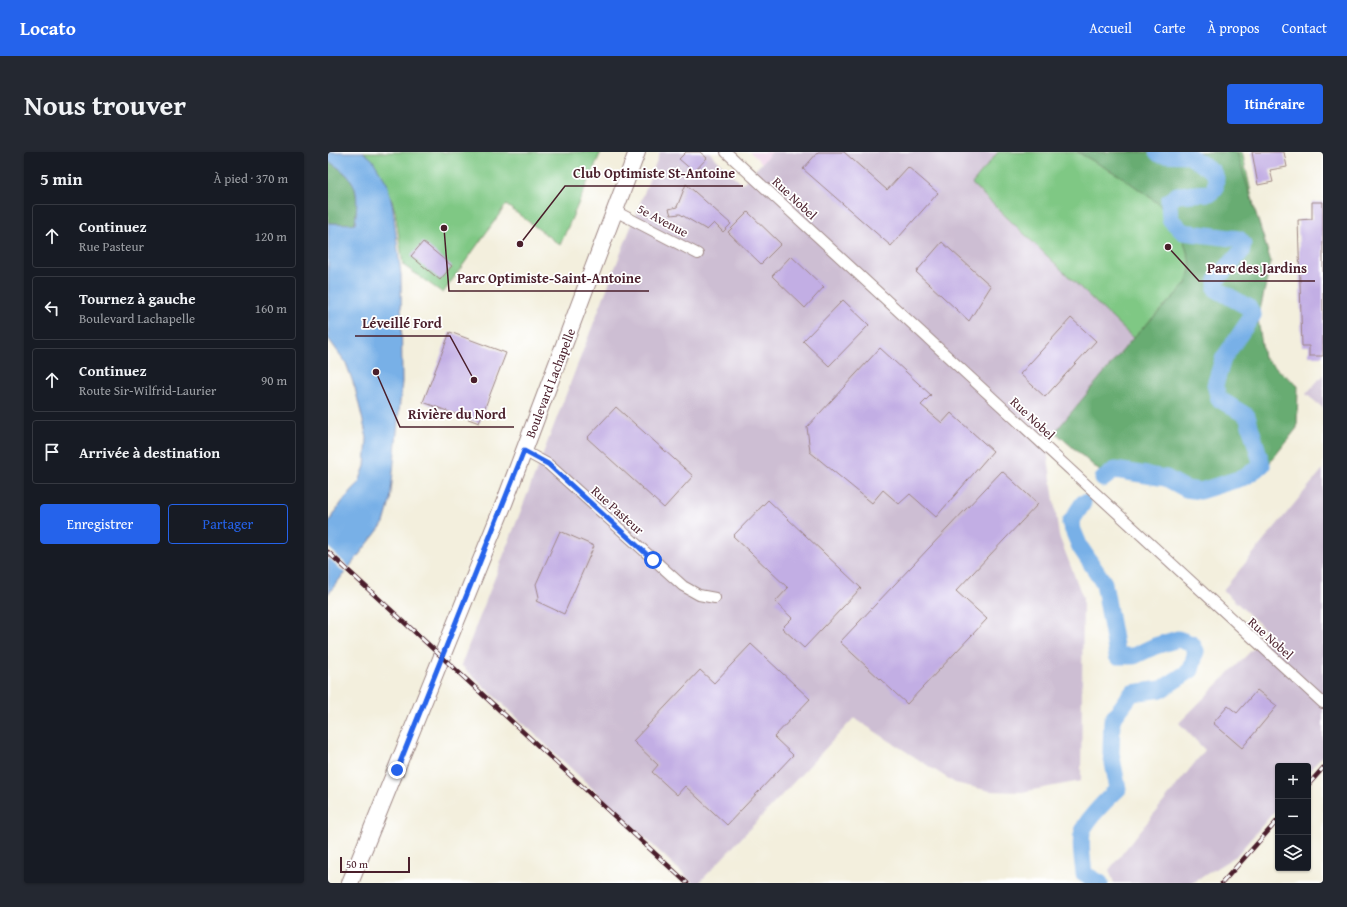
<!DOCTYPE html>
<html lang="fr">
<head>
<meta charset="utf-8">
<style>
	:root { --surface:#171b24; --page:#242831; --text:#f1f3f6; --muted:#9ea1a6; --line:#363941; --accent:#2563eb }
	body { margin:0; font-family:"Gentium Book Plus",serif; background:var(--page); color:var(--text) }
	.controls { position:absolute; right:12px; bottom:12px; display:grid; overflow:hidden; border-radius:4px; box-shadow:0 1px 3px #0004 }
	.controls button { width:36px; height:36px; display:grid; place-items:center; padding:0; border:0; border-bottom:1px solid var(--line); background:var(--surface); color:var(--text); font:20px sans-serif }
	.scale { position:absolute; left:12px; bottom:10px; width:70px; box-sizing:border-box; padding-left:4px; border:2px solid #4a1f2b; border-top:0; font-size:11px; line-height:14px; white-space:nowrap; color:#4a1f2b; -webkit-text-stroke:3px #fff; paint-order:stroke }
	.stop { position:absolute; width:12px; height:12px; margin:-9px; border:3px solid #2563eb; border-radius:50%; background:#fff }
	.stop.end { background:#2563eb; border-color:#fff; box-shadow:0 1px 4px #0008 }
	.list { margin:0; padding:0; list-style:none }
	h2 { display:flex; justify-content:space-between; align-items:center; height:52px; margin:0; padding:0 16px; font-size:17px }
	h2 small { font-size:13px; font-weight:400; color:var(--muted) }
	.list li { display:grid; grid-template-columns:26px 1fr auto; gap:12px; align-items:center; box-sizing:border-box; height:64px; margin:0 8px 8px; padding:0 8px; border:1px solid var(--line); border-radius:4px }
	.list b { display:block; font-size:15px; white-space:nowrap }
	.list p { margin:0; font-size:13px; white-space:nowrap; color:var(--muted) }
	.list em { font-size:13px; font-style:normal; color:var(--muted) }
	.actions { display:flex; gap:8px; padding:12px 16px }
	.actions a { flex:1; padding:9px 0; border:1px solid var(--accent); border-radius:4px; text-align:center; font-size:14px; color:var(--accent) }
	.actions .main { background:var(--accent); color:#fff }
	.icon { flex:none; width:22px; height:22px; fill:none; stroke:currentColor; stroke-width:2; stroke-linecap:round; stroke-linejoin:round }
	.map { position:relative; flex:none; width:995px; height:731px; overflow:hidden; border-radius:4px }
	header { display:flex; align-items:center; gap:24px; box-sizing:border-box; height:56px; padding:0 20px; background:var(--accent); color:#fff }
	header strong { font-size:19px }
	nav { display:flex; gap:22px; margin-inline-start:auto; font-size:14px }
	.intro { display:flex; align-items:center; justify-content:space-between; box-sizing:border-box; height:96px; padding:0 24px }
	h1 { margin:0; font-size:28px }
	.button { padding:10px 18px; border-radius:4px; background:var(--accent); color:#fff; font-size:14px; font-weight:700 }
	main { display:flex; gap:24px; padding:0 24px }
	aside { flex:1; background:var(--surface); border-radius:4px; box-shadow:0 1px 3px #0004 }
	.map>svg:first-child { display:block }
</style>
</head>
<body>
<header>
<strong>Locato</strong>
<nav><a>Accueil</a><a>Carte</a><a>À propos</a><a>Contact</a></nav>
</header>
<div class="intro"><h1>Nous trouver</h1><a class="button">Itinéraire</a></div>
<main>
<aside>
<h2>5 min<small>À pied · 370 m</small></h2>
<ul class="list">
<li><svg class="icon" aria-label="ahead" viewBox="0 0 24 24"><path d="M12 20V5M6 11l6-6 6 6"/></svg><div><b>Continuez</b><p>Rue Pasteur</p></div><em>120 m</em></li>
<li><svg class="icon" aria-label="left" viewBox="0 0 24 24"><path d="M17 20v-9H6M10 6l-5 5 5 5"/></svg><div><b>Tournez à gauche</b><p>Boulevard Lachapelle</p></div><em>160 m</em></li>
<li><svg class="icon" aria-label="ahead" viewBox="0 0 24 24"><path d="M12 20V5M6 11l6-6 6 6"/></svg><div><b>Continuez</b><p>Route Sir-Wilfrid-Laurier</p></div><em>90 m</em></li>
<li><svg class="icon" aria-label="arrive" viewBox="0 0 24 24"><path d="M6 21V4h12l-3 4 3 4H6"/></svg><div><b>Arrivée à destination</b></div></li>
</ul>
<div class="actions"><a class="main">Enregistrer</a><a>Partager</a></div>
</aside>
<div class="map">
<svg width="995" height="731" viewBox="0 0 995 731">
	<rect width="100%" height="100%" fill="#fff"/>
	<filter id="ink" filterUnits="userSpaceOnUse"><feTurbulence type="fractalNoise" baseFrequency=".025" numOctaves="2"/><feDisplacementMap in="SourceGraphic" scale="8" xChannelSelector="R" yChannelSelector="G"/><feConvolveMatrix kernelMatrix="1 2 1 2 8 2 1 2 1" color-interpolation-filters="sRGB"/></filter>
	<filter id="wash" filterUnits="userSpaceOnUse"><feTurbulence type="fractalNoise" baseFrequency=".012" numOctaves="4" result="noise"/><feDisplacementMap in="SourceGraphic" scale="16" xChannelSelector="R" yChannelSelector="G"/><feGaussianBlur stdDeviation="0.9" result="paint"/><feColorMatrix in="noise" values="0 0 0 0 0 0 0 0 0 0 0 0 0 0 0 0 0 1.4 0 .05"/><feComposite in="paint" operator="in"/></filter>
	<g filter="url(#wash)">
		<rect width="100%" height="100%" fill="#f3efdd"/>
		<path fill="#efd0e7" d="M 422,0 L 444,0 L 434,11 Z"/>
		<path fill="#cdbed3" d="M 332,0 L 381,0 L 414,32 L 444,0 L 670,0 L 644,32 L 805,186 L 718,291 L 731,384 L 755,446 L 753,629 L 694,640 L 662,639 L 627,631 L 526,566 L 371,731 L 365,731 L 133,513 Z
			M 995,223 L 995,256 L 978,242 Z
			M 995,317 L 995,603 L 980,620 L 980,614 L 950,614 L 950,655 L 908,704 L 864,731 L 786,731 L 781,718 L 877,598 L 851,571 L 941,481 L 895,438 Z"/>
		<path fill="#7fc884" stroke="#647458" d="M 35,0 L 273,0 L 232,93 L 178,53 L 115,141 L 75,113 L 67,59 L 59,33 Z
			M 670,0 L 914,0 L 927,58 L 841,150 L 805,186 L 644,32 Z"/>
		<path fill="#67ac72" stroke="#58664e" d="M 749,0 L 909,0 L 943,110 L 930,167 L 936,206 L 970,234 L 969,276 L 936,318 L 900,332 L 877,336 L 847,330 L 836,320 L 775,322 L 727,280 L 805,186 L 858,132 L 863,114 L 854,83 L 831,52 L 794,25 Z
			M 0,9 C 30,27 31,38 27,72 L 0,71 Z"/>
		<path fill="#78b0e7" stroke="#616889" d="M 0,0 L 35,0 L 44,7 L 59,31 L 65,56 L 73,123 L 74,230 L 62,350 L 56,371 L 0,442 L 0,371 L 14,350 L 31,330 L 37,314 L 39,286 L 27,236 L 18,211 L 0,186 L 0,71 L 27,72 C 31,38 30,27 0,9 Z"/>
		<path fill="#f3efdd" d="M 0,395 L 23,417 L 18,422 L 0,405 Z"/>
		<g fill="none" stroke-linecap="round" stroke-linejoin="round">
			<path stroke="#78b0e7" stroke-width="17" d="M 775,327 L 787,318 L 838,326 L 858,337 L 872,339 L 917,325 L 934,313 L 919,264 L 891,247 L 887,233 L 895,207 L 925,163 L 920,155 L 888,137 L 888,128 L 913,100 L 915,92 L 911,87 L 855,80 L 842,67 L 841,49 L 849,43 L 882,41 L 887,37 L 888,26 L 884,19 L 860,3 L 831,2 L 829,0
				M 755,351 L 742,371 L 752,395 L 776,431 L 789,504 L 806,504 L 827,494 L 850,487 L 864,492 L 868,499 L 863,518 L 834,537 L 804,541 L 784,568 L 783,601 L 790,637 C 780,646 760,666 755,678 C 751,691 755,709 756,722 L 772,731"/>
		</g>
		<g id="blocks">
			<path fill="#c2aee4" d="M 358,0 L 372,0 L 379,6 L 366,20 L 351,7 Z
				M 490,0 L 516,0 L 559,38 L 580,15 L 610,41 L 563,94 L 475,17 Z
				M 924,0 L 956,0 L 959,15 L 942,18 L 945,30 L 930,33 Z
				M 358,32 L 403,72 L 395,80 L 386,71 L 379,78 L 352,62 L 343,63 L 341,57 L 349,55 Z
				M 984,50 L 995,50 L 995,204 L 981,204 L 981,194 L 974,194 L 970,68 L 984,67 Z
				M 420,60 L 453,92 L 433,112 L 400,80 Z
				M 95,90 L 124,114 L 112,128 L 83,104 Z
				M 614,90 L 663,134 L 641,169 L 588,120 Z
				M 463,104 L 496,135 L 477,156 L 444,124 Z
				M 515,148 L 541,173 L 501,214 L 475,189 Z
				M 743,166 L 768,189 L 717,245 L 692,222 Z
				M 122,180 L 178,201 L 151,271 L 95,250 Z
				M 552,196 L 603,243 L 593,253 L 614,271 L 623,261 L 665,299 L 608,365 L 582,342 L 571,352 L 555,338 L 544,351 L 482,300 L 479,275 Z
				M 288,255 L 365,324 L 336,356 L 259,286 Z
				M 674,319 L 710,352 L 628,439 L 659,467 L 579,552 L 512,490 Z
				M 440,348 L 533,436 L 476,496 L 454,476 L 464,466 L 447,450 L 460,436 L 405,384 Z
				M 232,379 L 266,394 L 236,462 L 208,449 L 211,445 L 208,432 Z
				M 423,492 L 482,547 L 446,585 L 465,603 L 399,673 L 357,634 L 349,643 L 324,620 L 330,613 L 305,589 L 372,518 L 386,531 Z
				M 929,538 L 949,554 L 914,596 L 885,571 L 900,554 L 909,561 Z"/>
		</g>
	</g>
	<g filter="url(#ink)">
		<use href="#blocks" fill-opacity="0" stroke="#9e8784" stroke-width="1"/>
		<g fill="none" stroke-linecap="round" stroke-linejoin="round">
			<defs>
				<path id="street" d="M 398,0 L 995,551
					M 287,59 L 370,102
					M 196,299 L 220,312 L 355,434 L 371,443 L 387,446"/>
				<path id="primary" d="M 22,731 L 177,349 L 309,0"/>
			</defs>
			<use href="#street" stroke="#9e8784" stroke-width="12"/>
			<use href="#primary" stroke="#9e8784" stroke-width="18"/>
			<use href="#street" stroke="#fff" stroke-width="10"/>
			<use href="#primary" stroke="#fff" stroke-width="16"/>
			<defs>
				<path id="rail" d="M 0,400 L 359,731
					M 980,633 L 995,616
					M 894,731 L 950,668"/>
			</defs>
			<use href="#rail" stroke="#4a1f2b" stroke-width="4.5"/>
			<use href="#rail" stroke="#fff" stroke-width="3" stroke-dasharray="9" stroke-linecap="butt"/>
		</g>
	</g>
	<g fill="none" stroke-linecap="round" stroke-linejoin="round" filter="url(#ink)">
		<path stroke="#2563eb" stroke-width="5" d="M 69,618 L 196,299 L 220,312 L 325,408"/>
	</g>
	<g text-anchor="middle" stroke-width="3.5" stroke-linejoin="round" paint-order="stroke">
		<g font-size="13" fill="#4a1f2b" stroke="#fff">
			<text transform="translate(467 46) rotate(43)" y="5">Rue Nobel</text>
			<text transform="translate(335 68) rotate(28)" y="5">5e Avenue</text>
			<text transform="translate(222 231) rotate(-69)" y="5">Boulevard Lachapelle</text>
			<text transform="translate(705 266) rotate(43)" y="5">Rue Nobel</text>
			<text transform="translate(290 358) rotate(42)" y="5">Rue Pasteur</text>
			<text transform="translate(943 486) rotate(42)" y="5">Rue Nobel</text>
		</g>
	</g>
	<path fill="none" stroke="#4a1f2b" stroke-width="1.5" d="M192 92L237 34H415M840 95L871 129H987M116 76L121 139H321M146 228L122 184H27M48 220L72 275H186"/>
	<g fill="#4a1f2b" stroke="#fff" stroke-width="1.5">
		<circle cx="192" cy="92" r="4"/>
		<circle cx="840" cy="95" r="4"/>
		<circle cx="116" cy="76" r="4"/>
		<circle cx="146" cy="228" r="4"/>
		<circle cx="48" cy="220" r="4"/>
	</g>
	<g font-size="14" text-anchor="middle" font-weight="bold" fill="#4a1f2b" stroke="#fff" stroke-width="3.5" stroke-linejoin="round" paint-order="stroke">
		<text x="326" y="26">Club Optimiste St-Antoine</text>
		<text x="929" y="121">Parc des Jardins</text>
		<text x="221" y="131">Parc Optimiste-Saint-Antoine</text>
		<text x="74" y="176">Léveillé Ford</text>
		<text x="129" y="267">Rivière du Nord</text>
	</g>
</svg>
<div class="controls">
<button>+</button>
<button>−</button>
<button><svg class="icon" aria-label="layers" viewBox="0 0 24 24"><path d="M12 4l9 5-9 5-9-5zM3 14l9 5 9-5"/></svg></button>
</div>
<div class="scale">50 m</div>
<div class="stop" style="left:325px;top:408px"></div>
<div class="stop end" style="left:69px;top:618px"></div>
</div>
</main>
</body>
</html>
